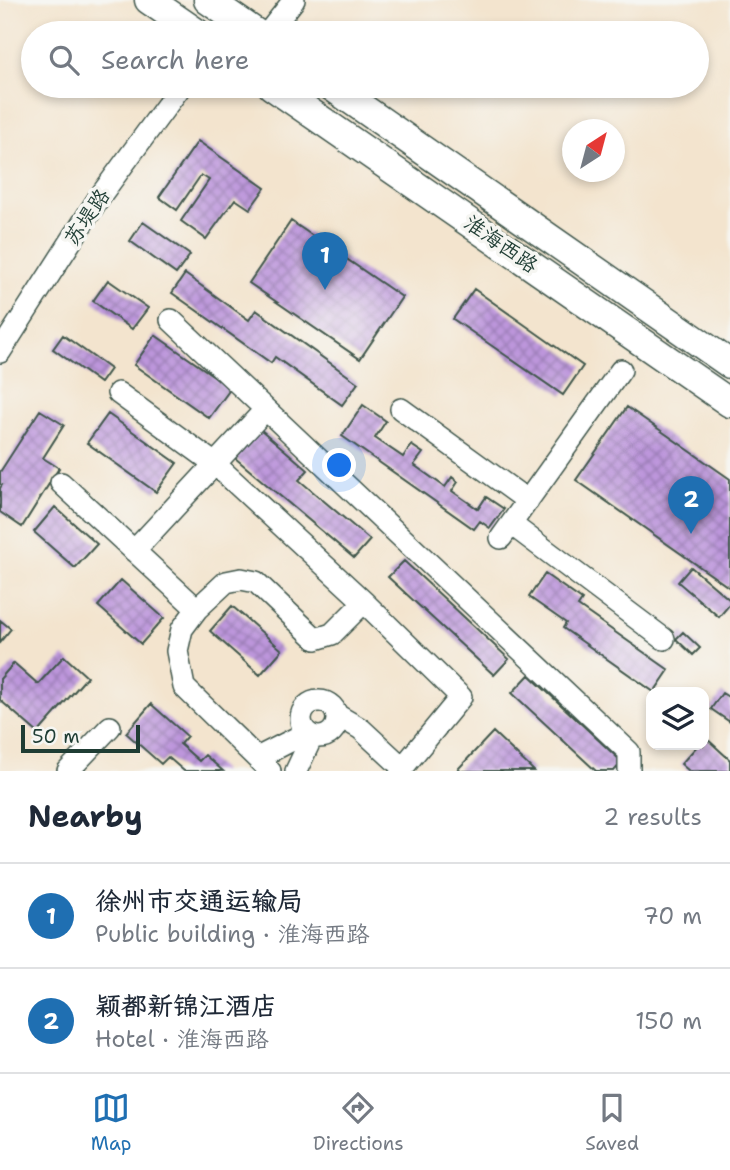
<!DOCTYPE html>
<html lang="en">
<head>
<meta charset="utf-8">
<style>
	:root { --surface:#fff; --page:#f2f2f3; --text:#1f2937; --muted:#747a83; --line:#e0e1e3; --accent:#1f6fb2 }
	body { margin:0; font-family:"Shantell Sans","LXGW WenKai TC",sans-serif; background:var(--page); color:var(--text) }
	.controls { position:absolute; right:21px; bottom:21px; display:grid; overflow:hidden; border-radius:14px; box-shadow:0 4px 10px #0003 }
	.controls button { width:63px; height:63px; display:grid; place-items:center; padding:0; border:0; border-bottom:2px solid var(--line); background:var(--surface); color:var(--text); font:35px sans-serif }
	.compass { position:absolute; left:562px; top:119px; width:63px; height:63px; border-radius:50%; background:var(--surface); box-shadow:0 4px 10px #0003; rotate:36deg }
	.scale { position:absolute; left:21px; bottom:18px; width:119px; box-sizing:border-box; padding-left:7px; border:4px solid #1f3d34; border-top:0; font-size:19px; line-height:24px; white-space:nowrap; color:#1f3d34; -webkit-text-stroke:5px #f6f6f2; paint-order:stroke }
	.you { position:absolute; left:340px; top:466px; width:24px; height:24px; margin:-18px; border:5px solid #fff; border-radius:50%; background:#1a73e8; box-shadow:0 0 0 10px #1a73e833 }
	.badge { display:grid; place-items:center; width:46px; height:46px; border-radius:50%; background:var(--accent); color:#fff; font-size:23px; font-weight:700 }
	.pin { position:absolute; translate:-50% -58px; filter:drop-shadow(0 2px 4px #0008) }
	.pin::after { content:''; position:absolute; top:37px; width:24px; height:21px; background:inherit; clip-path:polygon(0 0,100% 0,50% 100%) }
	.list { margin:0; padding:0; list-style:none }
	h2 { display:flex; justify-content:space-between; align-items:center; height:91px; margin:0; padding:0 28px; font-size:30px }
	h2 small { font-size:23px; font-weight:400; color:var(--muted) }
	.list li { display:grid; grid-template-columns:46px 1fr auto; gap:21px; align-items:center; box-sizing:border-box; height:105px; padding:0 28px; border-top:2px solid var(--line) }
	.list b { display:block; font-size:26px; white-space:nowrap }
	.list p { margin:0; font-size:23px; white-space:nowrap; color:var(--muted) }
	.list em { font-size:23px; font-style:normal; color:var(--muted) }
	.icon { flex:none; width:38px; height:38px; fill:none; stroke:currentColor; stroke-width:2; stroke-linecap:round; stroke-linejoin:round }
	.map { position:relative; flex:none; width:730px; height:771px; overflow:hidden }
	.search { position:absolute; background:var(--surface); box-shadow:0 4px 10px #0003; left:21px; right:21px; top:21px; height:77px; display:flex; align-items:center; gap:18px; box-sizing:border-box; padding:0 24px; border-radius:38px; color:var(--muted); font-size:26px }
	.sheet { height:301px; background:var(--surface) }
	nav { display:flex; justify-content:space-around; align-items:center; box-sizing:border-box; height:98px; border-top:2px solid var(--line); background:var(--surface); font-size:19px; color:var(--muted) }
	nav a { display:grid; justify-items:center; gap:4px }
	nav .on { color:var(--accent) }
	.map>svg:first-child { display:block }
</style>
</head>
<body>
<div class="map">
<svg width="730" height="771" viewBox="0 0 730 771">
	<defs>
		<pattern id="building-cross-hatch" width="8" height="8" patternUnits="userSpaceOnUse" patternTransform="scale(1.75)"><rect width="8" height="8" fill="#bd96dc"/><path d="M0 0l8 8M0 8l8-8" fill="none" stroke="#997cb3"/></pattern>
	</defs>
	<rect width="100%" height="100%" fill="#f6f6f2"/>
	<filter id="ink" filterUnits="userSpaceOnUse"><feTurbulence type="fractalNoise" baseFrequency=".0143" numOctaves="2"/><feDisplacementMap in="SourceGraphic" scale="14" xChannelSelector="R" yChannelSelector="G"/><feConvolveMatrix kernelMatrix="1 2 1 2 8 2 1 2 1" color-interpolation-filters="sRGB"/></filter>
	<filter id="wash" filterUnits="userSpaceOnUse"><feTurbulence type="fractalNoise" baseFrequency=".00686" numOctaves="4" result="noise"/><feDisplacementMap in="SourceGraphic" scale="28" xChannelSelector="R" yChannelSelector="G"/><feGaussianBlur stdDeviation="1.57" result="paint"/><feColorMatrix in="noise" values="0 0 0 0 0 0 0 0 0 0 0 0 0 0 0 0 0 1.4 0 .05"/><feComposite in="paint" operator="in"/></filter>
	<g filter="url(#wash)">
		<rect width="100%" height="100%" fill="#f3e4ce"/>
		<g id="blocks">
			<path fill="url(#building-cross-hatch)" d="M 198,141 L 265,188 L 250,209 L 235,199 L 206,239 L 181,221 L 209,180 L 201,175 L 177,210 L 159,197 Z
				M 291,221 L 402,297 L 360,359 L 249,283 Z
				M 143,222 L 190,255 L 176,274 L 130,241 Z
				M 185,274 L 249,320 L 256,310 L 358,383 L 342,405 L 275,357 L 271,363 L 172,293 Z
				M 108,280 L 148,308 L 132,329 L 93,301 Z
				M 474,289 L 583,366 L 563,395 L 453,319 Z
				M 63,335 L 110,369 L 100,383 L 53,349 Z
				M 155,335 L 231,388 L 209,418 L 134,365 Z
				M 363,405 L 386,421 L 375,438 L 403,457 L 411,445 L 423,453 L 414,465 L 445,487 L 452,477 L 458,482 L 452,491 L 478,509 L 486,497 L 504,509 L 490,528 L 480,521 L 474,529 L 342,436 Z
				M 627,407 L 730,479 L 730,588 L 576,480 Z
				M 40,410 L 64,425 L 43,458 L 59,468 L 22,527 L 0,512 L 0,488 L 2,485 L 0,484 L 0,472 Z
				M 108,414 L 177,463 L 156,492 L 87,443 Z
				M 260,429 L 308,470 L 299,480 L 370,540 L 354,558 L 235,458 Z
				M 55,507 L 97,544 L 75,568 L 34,532 Z
				M 404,561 L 509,659 L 494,675 L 388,577 Z
				M 691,567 L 730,600 L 730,604 L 719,617 L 678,582 Z
				M 545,574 L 582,600 L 578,606 L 669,670 L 654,692 L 563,628 L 566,623 L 529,597 Z
				M 121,580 L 164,618 L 141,644 L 98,606 Z
				M 232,606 L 282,650 L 260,675 L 210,631 Z
				M 0,620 L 11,629 L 0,642 Z
				M 683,632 L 700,648 L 693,655 L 676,639 Z
				M 64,656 L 87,677 L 38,733 L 0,700 L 0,679 L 14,663 L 38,684 Z
				M 529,675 L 622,762 L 614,771 L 596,771 L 512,693 Z
				M 722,693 L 730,698 L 730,722 L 711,709 Z
				M 151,704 L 187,736 L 180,744 L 199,761 L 205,755 L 223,771 L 184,771 L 168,757 L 161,764 L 126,733 Z
				M 493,732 L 534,771 L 461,771 L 458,769 Z
				M 705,737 L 730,760 L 730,771 L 689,771 L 681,764 L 698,745 L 704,745 Z"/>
		</g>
	</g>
	<g filter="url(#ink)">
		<use href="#blocks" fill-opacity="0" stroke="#3f564b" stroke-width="2"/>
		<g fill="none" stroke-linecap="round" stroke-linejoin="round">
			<defs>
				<path id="minor" d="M 268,33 L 294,0
					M 171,320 L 629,752 L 629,771
					M 0,352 L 98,199 L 181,86
					M 118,393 L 215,464 L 364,602 L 461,697 L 400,771
					M 401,409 L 528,501
					M 61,483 L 197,609
					M 511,524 L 664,639
					M 501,538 L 621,370
					M 134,551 L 265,410
					M301 719a18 18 0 1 1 36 0a18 18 0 1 1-36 0Z
					M 337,715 L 361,729 L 403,768
					M 257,758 L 306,733
					M 68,771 L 110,727
					M 270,771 L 184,687 L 177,651 L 182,629 L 197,609 L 226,582 L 241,579 L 256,582 L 316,639 L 332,634 L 364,602
					M 296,771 L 312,737"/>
				<path id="major" d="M 149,0 L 197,33
					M 208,0 L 256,33
					M 272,86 L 730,403
					M 331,86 L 730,364"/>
			</defs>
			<use href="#minor" stroke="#3f564b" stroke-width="24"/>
			<use href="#major" stroke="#3f564b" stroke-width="31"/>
			<use href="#minor" stroke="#fff" stroke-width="21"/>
			<use href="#major" stroke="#fff" stroke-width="28"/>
		</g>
	</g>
	<g text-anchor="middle" stroke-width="7" stroke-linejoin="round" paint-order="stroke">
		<g font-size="21" fill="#1f3d34" stroke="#f6f6f2">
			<text transform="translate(87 217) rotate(-56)" y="7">苏堤路</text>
			<text transform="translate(501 244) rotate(35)" y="7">淮海西路</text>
		</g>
	</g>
</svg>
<div class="controls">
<button><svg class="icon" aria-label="layers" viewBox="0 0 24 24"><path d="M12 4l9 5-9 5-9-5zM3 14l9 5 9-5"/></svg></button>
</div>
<svg class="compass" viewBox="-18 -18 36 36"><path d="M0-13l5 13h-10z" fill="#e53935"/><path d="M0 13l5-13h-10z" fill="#747a83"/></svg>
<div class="scale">50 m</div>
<div class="you"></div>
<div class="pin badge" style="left:325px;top:290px">1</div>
<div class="pin badge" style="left:691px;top:534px">2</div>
<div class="search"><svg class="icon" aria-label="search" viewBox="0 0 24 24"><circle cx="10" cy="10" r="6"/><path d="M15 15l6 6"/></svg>Search here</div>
</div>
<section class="sheet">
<h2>Nearby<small>2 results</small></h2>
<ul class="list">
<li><span class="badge">1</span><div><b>徐州市交通运输局</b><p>Public building · 淮海西路</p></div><em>70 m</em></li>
<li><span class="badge">2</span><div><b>颖都新锦江酒店</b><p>Hotel · 淮海西路</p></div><em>150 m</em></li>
</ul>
</section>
<nav>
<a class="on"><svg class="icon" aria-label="map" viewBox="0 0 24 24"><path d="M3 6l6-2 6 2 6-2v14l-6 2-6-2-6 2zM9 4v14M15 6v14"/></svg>Map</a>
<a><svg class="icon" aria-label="directions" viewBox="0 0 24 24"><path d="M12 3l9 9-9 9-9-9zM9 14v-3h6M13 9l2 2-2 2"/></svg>Directions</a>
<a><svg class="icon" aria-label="saved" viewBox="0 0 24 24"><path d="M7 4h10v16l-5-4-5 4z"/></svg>Saved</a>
</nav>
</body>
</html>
